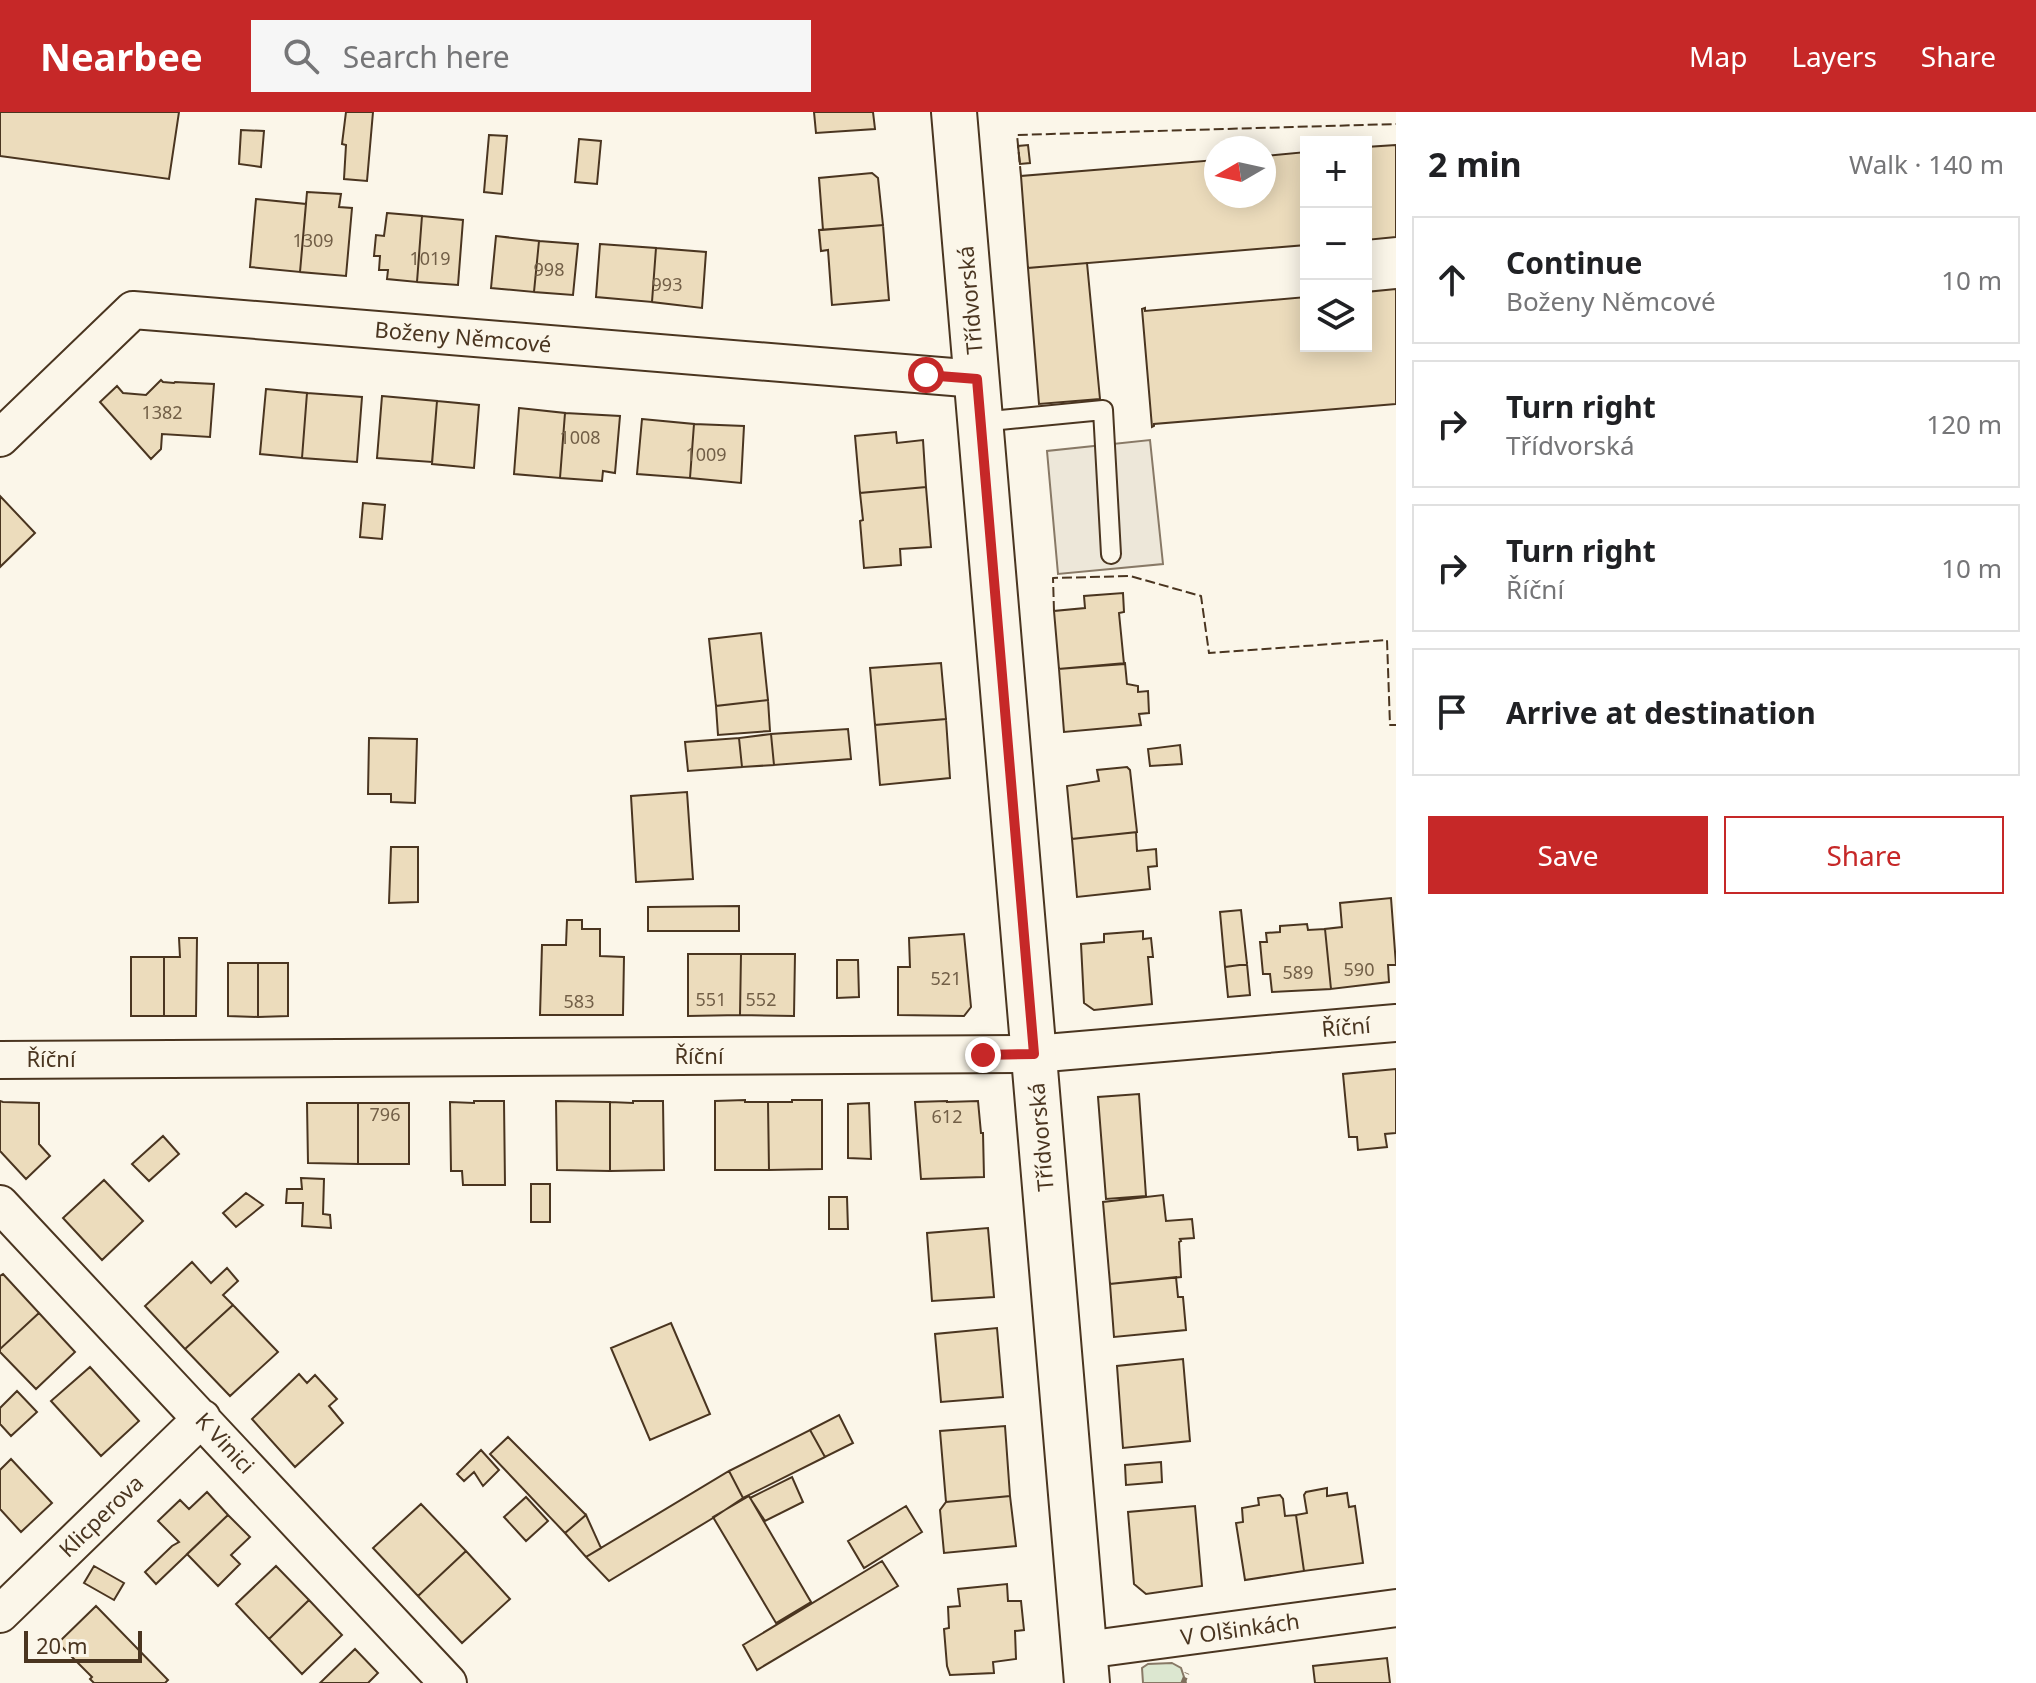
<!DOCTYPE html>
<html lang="en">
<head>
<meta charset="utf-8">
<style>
	:root { --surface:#fff; --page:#f6f6f6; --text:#202124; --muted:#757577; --line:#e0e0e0; --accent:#c62828 }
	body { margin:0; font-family:"Noto Sans",sans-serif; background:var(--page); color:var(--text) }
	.controls { position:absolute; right:24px; top:24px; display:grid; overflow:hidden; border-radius:0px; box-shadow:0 4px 20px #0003 }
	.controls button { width:72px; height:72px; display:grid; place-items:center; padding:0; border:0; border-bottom:2px solid var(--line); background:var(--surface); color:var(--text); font:40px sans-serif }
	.compass { position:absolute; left:1204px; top:24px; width:72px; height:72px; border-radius:50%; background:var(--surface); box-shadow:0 4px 20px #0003; rotate:261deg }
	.scale { position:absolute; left:24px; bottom:20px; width:118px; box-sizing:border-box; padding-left:8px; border:4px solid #4a3520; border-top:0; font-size:22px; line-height:28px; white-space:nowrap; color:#4a3520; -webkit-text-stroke:6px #fbf6e9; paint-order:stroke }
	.stop { position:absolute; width:24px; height:24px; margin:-18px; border:6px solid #c62828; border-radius:50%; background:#fff }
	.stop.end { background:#c62828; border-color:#fff; box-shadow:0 2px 8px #0008 }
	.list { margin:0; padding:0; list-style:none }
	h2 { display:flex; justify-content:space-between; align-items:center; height:104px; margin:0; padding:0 32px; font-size:34px }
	h2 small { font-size:26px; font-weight:400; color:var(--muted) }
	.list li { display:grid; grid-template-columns:52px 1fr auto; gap:24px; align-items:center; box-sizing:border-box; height:128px; margin:0 16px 16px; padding:0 16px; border:2px solid var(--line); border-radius:0px }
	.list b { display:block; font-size:30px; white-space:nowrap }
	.list p { margin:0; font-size:26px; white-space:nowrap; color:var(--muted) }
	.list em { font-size:26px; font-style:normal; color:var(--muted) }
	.actions { display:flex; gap:16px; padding:24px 32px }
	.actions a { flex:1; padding:18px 0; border:2px solid var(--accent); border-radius:0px; text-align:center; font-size:28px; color:var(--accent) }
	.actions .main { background:var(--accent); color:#fff }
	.icon { flex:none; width:44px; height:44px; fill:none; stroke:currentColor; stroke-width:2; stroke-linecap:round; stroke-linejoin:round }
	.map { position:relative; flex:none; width:1396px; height:1571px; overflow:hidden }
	header { display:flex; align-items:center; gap:48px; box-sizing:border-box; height:112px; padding:0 40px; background:var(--accent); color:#fff }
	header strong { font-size:38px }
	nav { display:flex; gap:44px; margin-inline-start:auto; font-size:28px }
	.search { width:560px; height:72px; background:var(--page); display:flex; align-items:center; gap:20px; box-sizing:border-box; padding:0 28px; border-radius:0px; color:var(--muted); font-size:30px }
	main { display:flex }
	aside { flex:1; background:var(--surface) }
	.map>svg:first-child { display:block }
</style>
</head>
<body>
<header>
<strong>Nearbee</strong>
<div class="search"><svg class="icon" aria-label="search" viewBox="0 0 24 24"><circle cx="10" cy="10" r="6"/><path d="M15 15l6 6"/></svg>Search here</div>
<nav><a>Map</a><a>Layers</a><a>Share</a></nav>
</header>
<main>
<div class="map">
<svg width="1396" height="1571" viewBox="0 0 1396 1571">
	<rect width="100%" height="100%" fill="#fbf6e9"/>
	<path fill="#dce7d0" stroke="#887966" stroke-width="2" d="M 1172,1551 L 1181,1556 L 1186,1571 L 1143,1571 L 1142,1556 L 1148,1552 Z"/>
	<path fill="#ede7d9" stroke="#887966" stroke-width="2" d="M 1150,328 L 1163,452 L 1058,462 L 1047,339 Z"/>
	<path fill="#ecdcbc" stroke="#4a3520" stroke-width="2" d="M 0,0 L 179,0 L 169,67 L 0,44 Z
		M 346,0 L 373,0 L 367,69 L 344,67 L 346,33 L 342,32 Z
		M 814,0 L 873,0 L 875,17 L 816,21 Z
		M 241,18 L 264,19 L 261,55 L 239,52 Z
		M 489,23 L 507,24 L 502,82 L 484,80 Z
		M 579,27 L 601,29 L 597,72 L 575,70 Z
		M 1028,33 L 1030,51 L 1020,52 L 1018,34 Z
		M 1396,33 L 1396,125 L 1366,128 L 1366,35 Z
		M 1306,40 L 1306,133 L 1028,156 L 1021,64 L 1216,48 L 1216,84 L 1264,84 L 1264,44 Z
		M 872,61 L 878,66 L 883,113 L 823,118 L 819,66 Z
		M 307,80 L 341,82 L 339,95 L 352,96 L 346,164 L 300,160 Z
		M 256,87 L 306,92 L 300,160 L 250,155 Z
		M 387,101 L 422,104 L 417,170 L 387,167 L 388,158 L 379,158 L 380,144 L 374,144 L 376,123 L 384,124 Z
		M 422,104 L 463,108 L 458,173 L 417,170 Z
		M 883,113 L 889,188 L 832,193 L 828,138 L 821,139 L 819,118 Z
		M 496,124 L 539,129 L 534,180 L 491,176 Z
		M 539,129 L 578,132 L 573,183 L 534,180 Z
		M 600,132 L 656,136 L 652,190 L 596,185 Z
		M 656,136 L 706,140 L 702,196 L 652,190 Z
		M 1087,151 L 1100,287 L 1039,292 L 1028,156 Z
		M 1396,177 L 1396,292 L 1154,312 L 1154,314 L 1152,315 L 1142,197 L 1145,196 L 1145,199 L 1306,185 L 1306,234 L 1366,234 L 1366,180 Z
		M 161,268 L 163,270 L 174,271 L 175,270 L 214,272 L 210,325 L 162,322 L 161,337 L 151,347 L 100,290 L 117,274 L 123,281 L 146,283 Z
		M 266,277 L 307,281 L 302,346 L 260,342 Z
		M 307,281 L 362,285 L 357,350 L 302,346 Z
		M 382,284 L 437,289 L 432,350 L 377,346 Z
		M 437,289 L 479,293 L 474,356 L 432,352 Z
		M 519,296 L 565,301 L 560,366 L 514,362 Z
		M 565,301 L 620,304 L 615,361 L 603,359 L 602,369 L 560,366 Z
		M 642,307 L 694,312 L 690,366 L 637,362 Z
		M 694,312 L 744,314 L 741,371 L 690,366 Z
		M 896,320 L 897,331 L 923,328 L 926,375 L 860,381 L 855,324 Z
		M 926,375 L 931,435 L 900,437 L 901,453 L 864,456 L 860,409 L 863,408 L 860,381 Z
		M 0,384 L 35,421 L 0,455 Z
		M 363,391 L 385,393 L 382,427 L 360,425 Z
		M 1123,481 L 1124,500 L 1119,501 L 1124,552 L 1059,557 L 1054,499 L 1085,496 L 1084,484 Z
		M 761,521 L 768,588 L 716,594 L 709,527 Z
		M 941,551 L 946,607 L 875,613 L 870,556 Z
		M 1125,551 L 1127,572 L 1138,574 L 1138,580 L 1148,579 L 1149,601 L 1139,602 L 1141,613 L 1064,620 L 1059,557 Z
		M 768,588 L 770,619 L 718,623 L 716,594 Z
		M 946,607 L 950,666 L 880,673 L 875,613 Z
		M 848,617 L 851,647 L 774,653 L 771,622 Z
		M 771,622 L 774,653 L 742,655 L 739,626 Z
		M 369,626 L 417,627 L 415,691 L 391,690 L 391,682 L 368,682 Z
		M 739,626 L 742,655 L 688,659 L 685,630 Z
		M 1180,633 L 1182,652 L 1150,654 L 1148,637 Z
		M 1127,655 L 1130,658 L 1137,720 L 1072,727 L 1067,674 L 1099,669 L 1097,658 Z
		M 687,680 L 693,767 L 636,770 L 631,684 Z
		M 1136,720 L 1137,739 L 1156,737 L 1157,754 L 1148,755 L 1150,777 L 1077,785 L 1072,727 Z
		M 391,735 L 418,735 L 418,790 L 389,791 Z
		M 1391,786 L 1396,853 L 1388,853 L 1389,870 L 1331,877 L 1325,817 L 1342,815 L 1340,791 Z
		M 739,794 L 739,819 L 648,819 L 648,795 Z
		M 1241,798 L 1247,852 L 1225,855 L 1220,800 Z
		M 567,808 L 582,808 L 582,817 L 600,817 L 600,844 L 624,845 L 623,903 L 540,903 L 542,833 L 566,833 Z
		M 1307,812 L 1308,818 L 1325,817 L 1331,877 L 1272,880 L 1270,862 L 1263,862 L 1260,830 L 1267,830 L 1266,821 L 1280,820 L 1280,814 Z
		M 1143,819 L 1143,827 L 1151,826 L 1153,845 L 1148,845 L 1152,892 L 1094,898 L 1084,891 L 1081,832 L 1104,830 L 1104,822 Z
		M 964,822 L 971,895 L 964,904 L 898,903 L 898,855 L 910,855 L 909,826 Z
		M 179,826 L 197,826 L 196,904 L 164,904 L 164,845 L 180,845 Z
		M 688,842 L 741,842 L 740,903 L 688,904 Z
		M 741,842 L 795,842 L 794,904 L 740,903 Z
		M 131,845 L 164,845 L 164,904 L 131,904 Z
		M 837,848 L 858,848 L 859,885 L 837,886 Z
		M 228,851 L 258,851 L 258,905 L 228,904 Z
		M 258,851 L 288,851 L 288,904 L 258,905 Z
		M 1247,852 L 1250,883 L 1228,885 L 1225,855 Z
		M 1396,957 L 1396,1021 L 1385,1022 L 1387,1035 L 1358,1038 L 1357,1025 L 1349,1025 L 1343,962 Z
		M 1139,982 L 1146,1084 L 1106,1087 L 1098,985 Z
		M 745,988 L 745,990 L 768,990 L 769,1058 L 715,1058 L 715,989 Z
		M 792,988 L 822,988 L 822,1057 L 769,1058 L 768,990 L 792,990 Z
		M 0,989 L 3,990 L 39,991 L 39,1032 L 50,1044 L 26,1067 L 0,1039 Z
		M 474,989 L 504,989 L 505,1073 L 463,1073 L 462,1059 L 451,1059 L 450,990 L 474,991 Z
		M 556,989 L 610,990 L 610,1059 L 557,1058 Z
		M 633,989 L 663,989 L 664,1058 L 610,1059 L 610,990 L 633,991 Z
		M 947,989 L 947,990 L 978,989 L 981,1021 L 983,1021 L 984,1065 L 921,1067 L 915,990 Z
		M 307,991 L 358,991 L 358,1052 L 308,1051 Z
		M 358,991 L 409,991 L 409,1052 L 358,1052 Z
		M 869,991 L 871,1047 L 848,1046 L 848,992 Z
		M 163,1024 L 179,1042 L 149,1069 L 132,1052 Z
		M 301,1066 L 324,1067 L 323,1102 L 330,1103 L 331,1116 L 302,1114 L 303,1091 L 286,1091 L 287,1077 L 302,1077 Z
		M 104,1068 L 143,1109 L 102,1148 L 63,1106 Z
		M 531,1072 L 550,1072 L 550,1110 L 531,1110 Z
		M 246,1081 L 263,1093 L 236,1115 L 223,1101 Z
		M 1163,1083 L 1166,1109 L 1192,1107 L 1194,1126 L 1180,1127 L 1181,1129 L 1179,1130 L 1181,1165 L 1110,1172 L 1103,1090 Z
		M 829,1085 L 847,1085 L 848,1117 L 829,1117 Z
		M 988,1116 L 994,1185 L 932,1189 L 927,1121 Z
		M 192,1150 L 211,1171 L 227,1156 L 238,1169 L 223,1183 L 233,1193 L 185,1237 L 145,1194 Z
		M 3,1162 L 39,1201 L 0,1237 L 0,1164 Z
		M 1176,1165 L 1178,1185 L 1183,1185 L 1186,1218 L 1114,1225 L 1110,1172 Z
		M 233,1193 L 278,1240 L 230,1284 L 185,1237 Z
		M 39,1201 L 75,1240 L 36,1277 L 0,1240 L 0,1237 Z
		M 671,1211 L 710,1302 L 650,1328 L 611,1236 Z
		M 997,1216 L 1003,1285 L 941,1290 L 935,1222 Z
		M 1183,1247 L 1190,1329 L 1123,1336 L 1117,1254 Z
		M 90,1255 L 139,1309 L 101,1344 L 51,1289 Z
		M 299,1262 L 307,1271 L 315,1263 L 337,1287 L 329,1294 L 343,1311 L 295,1355 L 252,1307 Z
		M 17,1279 L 37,1300 L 11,1324 L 0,1312 L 0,1296 Z
		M 839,1303 L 853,1331 L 825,1345 L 810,1318 Z
		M 1005,1314 L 1010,1384 L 946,1390 L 940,1319 Z
		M 810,1318 L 825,1345 L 743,1386 L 729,1359 Z
		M 508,1325 L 586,1403 L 565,1421 L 490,1342 Z
		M 481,1338 L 499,1358 L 483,1374 L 474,1360 L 464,1369 L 457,1362 Z
		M 11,1347 L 52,1391 L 21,1420 L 0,1397 L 0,1358 Z
		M 1161,1350 L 1162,1370 L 1126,1373 L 1125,1353 Z
		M 729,1359 L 743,1386 L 713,1406 L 609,1469 L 586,1445 Z
		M 792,1365 L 803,1390 L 765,1409 L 750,1386 Z
		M 1327,1376 L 1327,1384 L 1347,1381 L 1349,1395 L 1355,1394 L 1363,1451 L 1304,1459 L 1296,1403 L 1307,1401 L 1304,1383 L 1306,1380 Z
		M 207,1380 L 228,1403 L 156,1472 L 145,1460 L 172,1434 L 179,1430 L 158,1409 L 180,1388 L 189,1397 Z
		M 1280,1383 L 1283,1387 L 1285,1404 L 1296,1403 L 1304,1459 L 1245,1468 L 1236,1411 L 1243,1410 L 1242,1396 L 1259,1393 L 1258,1386 Z
		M 749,1384 L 811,1490 L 776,1511 L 713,1405 Z
		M 1010,1384 L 1016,1434 L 944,1441 L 940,1398 L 946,1390 Z
		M 526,1385 L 548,1409 L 526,1429 L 504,1405 Z
		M 421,1392 L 466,1439 L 418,1484 L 373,1436 Z
		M 906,1394 L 922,1420 L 864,1456 L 848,1429 Z
		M 1195,1394 L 1202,1474 L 1146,1482 L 1134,1472 L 1128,1400 Z
		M 228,1403 L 250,1425 L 231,1443 L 240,1452 L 218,1474 L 187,1442 Z
		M 586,1403 L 601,1436 L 586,1445 L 565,1421 Z
		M 466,1439 L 510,1487 L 462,1531 L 418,1484 Z
		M 882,1449 L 898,1474 L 757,1558 L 743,1533 Z
		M 94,1454 L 124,1471 L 114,1488 L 84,1471 Z
		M 276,1454 L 309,1488 L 269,1527 L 236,1492 Z
		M 1007,1472 L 1008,1489 L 1021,1489 L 1024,1518 L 1015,1519 L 1016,1547 L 993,1550 L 994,1561 L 950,1563 L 947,1554 L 944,1517 L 949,1516 L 948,1495 L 960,1494 L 958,1477 Z
		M 309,1488 L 342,1523 L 302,1562 L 269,1527 Z
		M 96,1494 L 168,1568 L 165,1571 L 94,1571 L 90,1567 L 92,1565 L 58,1531 Z
		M 355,1537 L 378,1561 L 368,1571 L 320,1571 Z
		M 1387,1546 L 1390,1571 L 1315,1571 L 1313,1554 Z"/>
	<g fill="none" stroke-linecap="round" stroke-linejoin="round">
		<defs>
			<path id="service" d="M 980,310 L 1103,298 L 1111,442"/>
			<path id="minor" d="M 0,326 L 133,198 L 977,267
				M 0,948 L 1034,942 L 1396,911
				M 0,1092 L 448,1571
				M 0,1502 L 202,1306
				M 1085,1538 L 1396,1496"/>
			<path id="secondary" d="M 954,0 L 1087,1571"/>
		</defs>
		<use href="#service" stroke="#4a3520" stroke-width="22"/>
		<use href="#minor" stroke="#4a3520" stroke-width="40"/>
		<use href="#secondary" stroke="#4a3520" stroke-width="48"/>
		<path stroke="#7f6f5c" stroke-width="5" stroke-dasharray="6 4" stroke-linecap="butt" d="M 1183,1571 L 1187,1561"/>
		<use href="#service" stroke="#fbf6e9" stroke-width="18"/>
		<use href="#minor" stroke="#fbf6e9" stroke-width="36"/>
		<use href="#secondary" stroke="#fbf6e9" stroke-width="44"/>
		<path stroke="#4a3520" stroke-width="2" stroke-dasharray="10 4" stroke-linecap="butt" d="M 1021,64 L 1017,23 L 1396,12
			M 1054,499 L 1053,466 L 1130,464 L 1201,484 L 1209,541 L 1387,528 L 1390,613 L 1396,613"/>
	</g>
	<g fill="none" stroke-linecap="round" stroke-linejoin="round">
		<path stroke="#c62828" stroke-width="10" d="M 926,263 L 977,267 L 1034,942 L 983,943"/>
	</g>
	<g text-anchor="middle" stroke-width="6" stroke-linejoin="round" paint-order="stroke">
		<g font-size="18" fill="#725f47">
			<text x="313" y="135">1309</text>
			<text x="430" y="153">1019</text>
			<text x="549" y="164">998</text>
			<text x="667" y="179">993</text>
			<text x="162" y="307">1382</text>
			<text x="580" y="332">1008</text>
			<text x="706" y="349">1009</text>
			<text x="1359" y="864">590</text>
			<text x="1298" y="867">589</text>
			<text x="946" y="873">521</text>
			<text x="711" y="894">551</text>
			<text x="761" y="894">552</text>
			<text x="579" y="896">583</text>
			<text x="385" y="1009">796</text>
			<text x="947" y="1011">612</text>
		</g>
		<g font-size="22" fill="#4a3520" stroke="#fbf6e9">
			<text transform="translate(970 188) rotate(-95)" y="8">Třídvorská</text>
			<text transform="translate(463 225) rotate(5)" y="8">Boženy Němcové</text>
			<text transform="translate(1346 915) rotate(-5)" y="8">Říční</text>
			<text x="699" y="952">Říční</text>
			<text x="51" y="955">Říční</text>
			<text transform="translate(1041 1025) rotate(-95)" y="8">Třídvorská</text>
			<text transform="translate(225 1331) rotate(47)" y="8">K Vinici</text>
			<text transform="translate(101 1404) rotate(-44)" y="8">Klicperova</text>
			<text transform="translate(1240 1517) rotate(-8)" y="8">V Olšinkách</text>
		</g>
	</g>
</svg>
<div class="controls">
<button>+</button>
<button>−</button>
<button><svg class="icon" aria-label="layers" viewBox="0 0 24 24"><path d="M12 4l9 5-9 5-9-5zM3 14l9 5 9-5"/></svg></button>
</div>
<svg class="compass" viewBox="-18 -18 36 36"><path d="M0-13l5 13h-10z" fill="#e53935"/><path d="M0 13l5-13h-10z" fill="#757577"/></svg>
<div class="scale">20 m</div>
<div class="stop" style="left:926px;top:263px"></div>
<div class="stop end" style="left:983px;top:943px"></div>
</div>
<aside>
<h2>2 min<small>Walk · 140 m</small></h2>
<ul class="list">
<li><svg class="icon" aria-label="ahead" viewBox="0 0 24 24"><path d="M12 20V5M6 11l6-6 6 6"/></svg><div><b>Continue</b><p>Boženy Němcové</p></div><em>10 m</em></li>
<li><svg class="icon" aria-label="right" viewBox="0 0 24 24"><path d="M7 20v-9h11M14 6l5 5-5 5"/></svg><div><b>Turn right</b><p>Třídvorská</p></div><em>120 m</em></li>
<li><svg class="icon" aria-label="right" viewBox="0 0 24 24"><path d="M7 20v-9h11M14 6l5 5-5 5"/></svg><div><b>Turn right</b><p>Říční</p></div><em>10 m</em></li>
<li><svg class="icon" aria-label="arrive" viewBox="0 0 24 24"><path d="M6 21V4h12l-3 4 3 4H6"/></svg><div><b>Arrive at destination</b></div></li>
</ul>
<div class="actions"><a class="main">Save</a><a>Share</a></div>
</aside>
</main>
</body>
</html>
